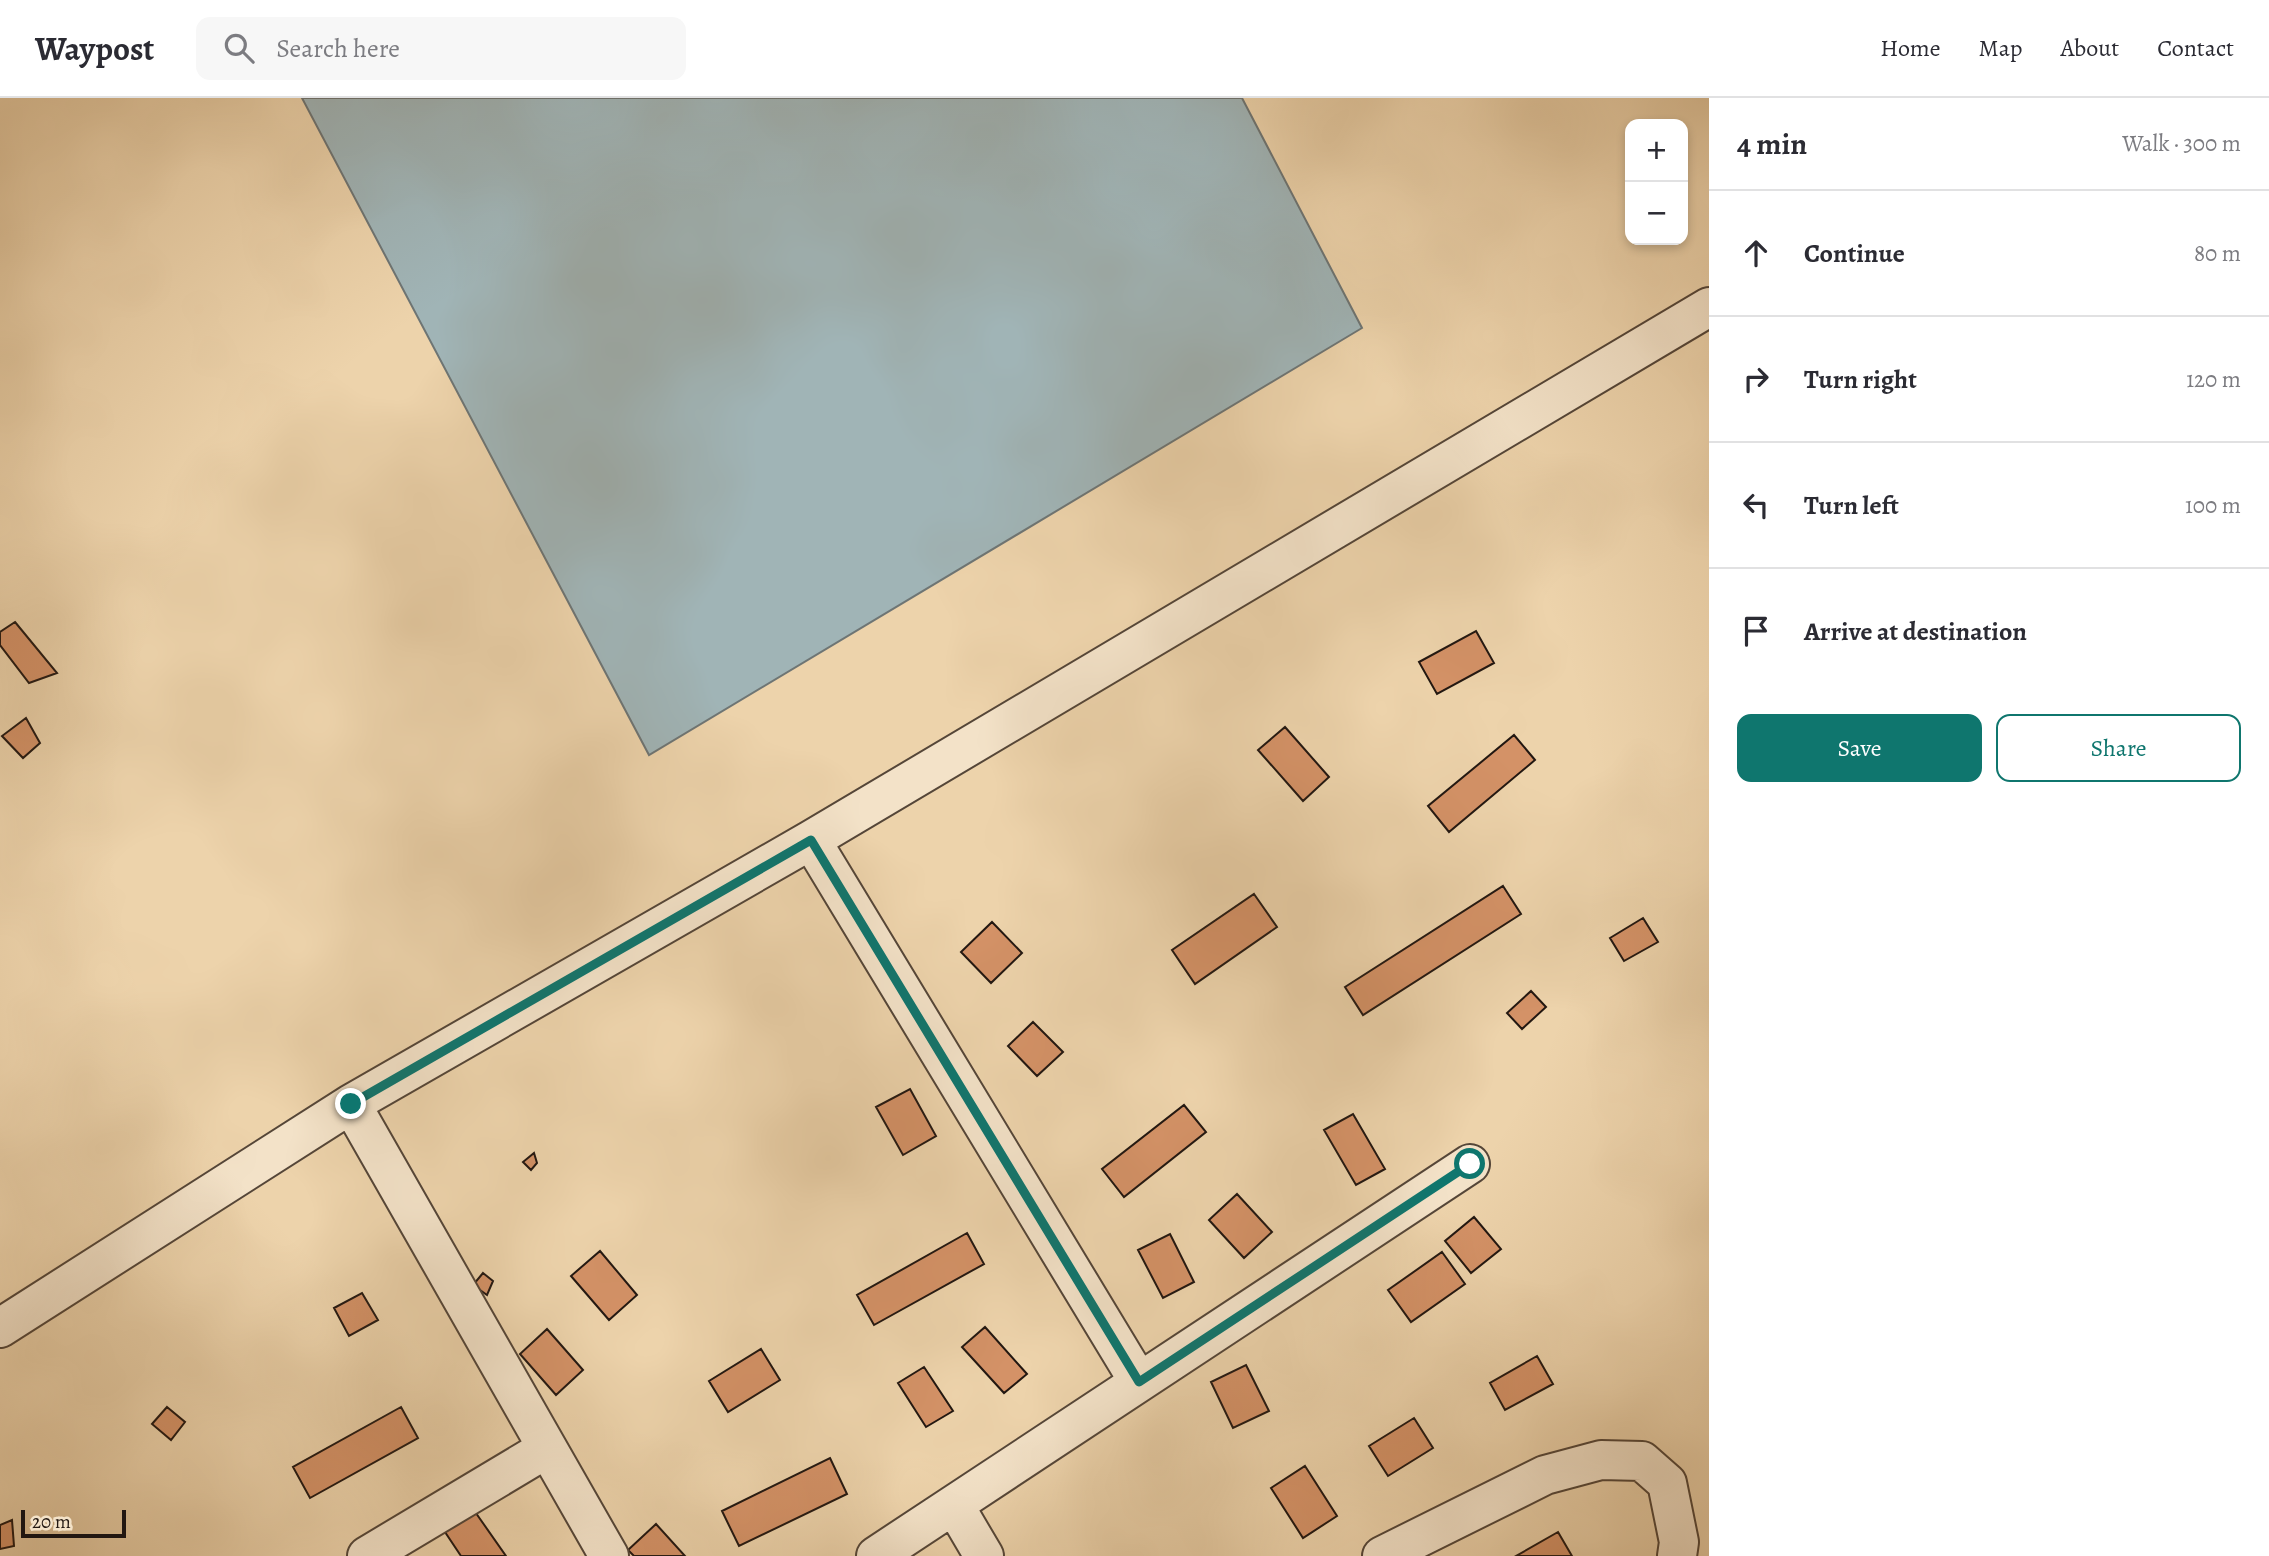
<!DOCTYPE html>
<html lang="en">
<head>
<meta charset="utf-8">
<style>
	:root { --surface:#fff; --page:#f7f7f7; --text:#2b2b33; --muted:#7c7c81; --line:#e1e1e2; --accent:#0f766e }
	body { margin:0; font-family:Alegreya,serif; background:var(--page); color:var(--text) }
	.controls { position:absolute; right:21px; top:21px; display:grid; overflow:hidden; border-radius:14px; box-shadow:0 4px 10px #0003 }
	.controls button { width:63px; height:63px; display:grid; place-items:center; padding:0; border:0; border-bottom:2px solid var(--line); background:var(--surface); color:var(--text); font:35px sans-serif }
	.scale { position:absolute; left:21px; bottom:18px; width:105px; box-sizing:border-box; padding-left:7px; border:4px solid #221711; border-top:0; font-size:19px; line-height:24px; white-space:nowrap; color:#221711; -webkit-text-stroke:5px #f3e2c8; paint-order:stroke }
	.stop { position:absolute; width:21px; height:21px; margin:-16px; border:5px solid #0f766e; border-radius:50%; background:#fff }
	.stop.end { background:#0f766e; border-color:#fff; box-shadow:0 2px 7px #0008 }
	.list { margin:0; padding:0; list-style:none }
	h2 { display:flex; justify-content:space-between; align-items:center; height:91px; margin:0; padding:0 28px; font-size:30px }
	h2 small { font-size:23px; font-weight:400; color:var(--muted) }
	.list li { display:grid; grid-template-columns:46px 1fr auto; gap:21px; align-items:center; box-sizing:border-box; height:126px; padding:0 28px; border-top:2px solid var(--line) }
	.list b { display:block; font-size:26px; white-space:nowrap }
	.list em { font-size:23px; font-style:normal; color:var(--muted) }
	.actions { display:flex; gap:14px; padding:21px 28px }
	.actions a { flex:1; padding:16px 0; border:2px solid var(--accent); border-radius:14px; text-align:center; font-size:24px; color:var(--accent) }
	.actions .main { background:var(--accent); color:#fff }
	.icon { flex:none; width:38px; height:38px; fill:none; stroke:currentColor; stroke-width:2; stroke-linecap:round; stroke-linejoin:round }
	.map { position:relative; flex:none; width:1709px; height:1458px; overflow:hidden }
	header { display:flex; align-items:center; gap:42px; box-sizing:border-box; height:98px; padding:0 35px; background:var(--surface); border-bottom:2px solid var(--line) }
	header strong { font-size:33px }
	nav { display:flex; gap:38px; margin-inline-start:auto; font-size:24px }
	.search { width:490px; height:63px; background:var(--page); display:flex; align-items:center; gap:18px; box-sizing:border-box; padding:0 24px; border-radius:14px; color:var(--muted); font-size:26px }
	main { display:flex }
	aside { flex:1; background:var(--surface) }
	.map>svg:first-child { display:block }
</style>
</head>
<body>
<header>
<strong>Waypost</strong>
<div class="search"><svg class="icon" aria-label="search" viewBox="0 0 24 24"><circle cx="10" cy="10" r="6"/><path d="M15 15l6 6"/></svg>Search here</div>
<nav><a>Home</a><a>Map</a><a>About</a><a>Contact</a></nav>
</header>
<main>
<div class="map">
<svg width="1709" height="1458" viewBox="0 0 1709 1458">
	<rect width="100%" height="100%" fill="#edd3ab"/>
	<filter id="stains"><feTurbulence type="fractalNoise" baseFrequency=".00286" numOctaves="4"/><feColorMatrix values="0 0 0 0 .2 0 0 0 0 .09 0 0 0 0 .02 0 0 0 .5 -.17"/></filter>
	<radialGradient id="worn" r=".72"><stop offset=".6" stop-color="#630" stop-opacity="0"/><stop offset="1" stop-color="#630" stop-opacity=".3"/></radialGradient>
	<path fill="#a0b4b6" stroke="#6e7574" stroke-width="2" d="M 302,0 L 1242,0 L 1362,230 L 649,657 Z"/>
	<path fill="#d49267" stroke="#221711" stroke-width="2" d="M 15,524 L 57,575 L 29,585 L 0,547 L 0,534 Z
		M 1476,533 L 1494,565 L 1437,596 L 1419,564 Z
		M 26,620 L 40,645 L 23,660 L 2,638 Z
		M 1285,629 L 1329,679 L 1303,703 L 1258,652 Z
		M 1514,637 L 1535,662 L 1449,734 L 1428,708 Z
		M 1503,788 L 1521,816 L 1363,917 L 1345,889 Z
		M 1254,796 L 1277,829 L 1195,886 L 1172,852 Z
		M 1643,820 L 1658,844 L 1624,863 L 1610,840 Z
		M 992,824 L 1022,855 L 991,885 L 961,854 Z
		M 1531,893 L 1546,909 L 1522,931 L 1507,915 Z
		M 1033,924 L 1063,954 L 1037,978 L 1008,948 Z
		M 910,991 L 936,1038 L 903,1057 L 876,1009 Z
		M 1184,1007 L 1206,1034 L 1124,1099 L 1102,1071 Z
		M 1353,1016 L 1385,1071 L 1356,1087 L 1324,1032 Z
		M 534,1055 L 537,1065 L 531,1072 L 523,1064 Z
		M 1237,1096 L 1272,1134 L 1244,1160 L 1209,1122 Z
		M 1474,1119 L 1501,1151 L 1471,1175 L 1445,1143 Z
		M 967,1135 L 984,1166 L 874,1227 L 857,1197 Z
		M 1170,1136 L 1194,1184 L 1163,1200 L 1138,1152 Z
		M 600,1153 L 637,1197 L 609,1222 L 571,1178 Z
		M 1442,1154 L 1465,1186 L 1411,1224 L 1388,1192 Z
		M 483,1175 L 493,1183 L 487,1197 L 473,1187 Z
		M 362,1195 L 378,1222 L 349,1238 L 334,1210 Z
		M 985,1229 L 1027,1276 L 1004,1295 L 962,1249 Z
		M 547,1231 L 583,1272 L 556,1297 L 520,1256 Z
		M 761,1251 L 780,1282 L 728,1314 L 709,1283 Z
		M 1537,1258 L 1553,1286 L 1505,1312 L 1490,1285 Z
		M 1246,1267 L 1269,1313 L 1233,1330 L 1211,1284 Z
		M 924,1269 L 953,1313 L 926,1329 L 898,1285 Z
		M 167,1309 L 185,1324 L 171,1342 L 152,1326 Z
		M 401,1309 L 418,1340 L 310,1400 L 293,1369 Z
		M 1414,1320 L 1433,1350 L 1388,1378 L 1369,1348 Z
		M 830,1360 L 847,1396 L 739,1448 L 722,1413 Z
		M 1305,1368 L 1337,1418 L 1303,1440 L 1271,1390 Z
		M 471,1408 L 506,1458 L 461,1458 L 441,1428 Z
		M 12,1422 L 14,1448 L 0,1451 L 0,1427 Z
		M 656,1426 L 685,1458 L 634,1458 L 628,1452 Z
		M 1558,1434 L 1572,1458 L 1516,1458 Z"/>
	<g fill="none" stroke-linecap="round" stroke-linejoin="round">
		<defs>
			<path id="minor" d="M 811,742 L 1139,1284
				M 351,1006 L 609,1458
				M 0,1230 L 351,1006 L 811,742 L 1709,209
				M 954,1407 L 984,1458
				M 367,1458 L 546,1351
				M 876,1458 L 1470,1066
				M 1382,1458 L 1545,1377 L 1601,1362 L 1642,1363 L 1667,1385 L 1679,1444 L 1677,1458"/>
		</defs>
		<use href="#minor" stroke="#554638" stroke-width="42"/>
		<use href="#minor" stroke="#f3e2c8" stroke-width="38"/>
	</g>
	<g fill="none" stroke-linecap="round" stroke-linejoin="round">
		<path stroke="#0f766e" stroke-width="9" d="M 351,1006 L 811,742 L 1139,1284 L 1470,1066"/>
	</g>
	<rect width="100%" height="100%" filter="url(#stains)"/>
	<rect width="100%" height="100%" fill="url(#worn)"/>
</svg>
<div class="controls">
<button>+</button>
<button>−</button>
</div>
<div class="scale">20 m</div>
<div class="stop" style="left:1470px;top:1066px"></div>
<div class="stop end" style="left:351px;top:1006px"></div>
</div>
<aside>
<h2>4 min<small>Walk · 300 m</small></h2>
<ul class="list">
<li><svg class="icon" aria-label="ahead" viewBox="0 0 24 24"><path d="M12 20V5M6 11l6-6 6 6"/></svg><div><b>Continue</b></div><em>80 m</em></li>
<li><svg class="icon" aria-label="right" viewBox="0 0 24 24"><path d="M7 20v-9h11M14 6l5 5-5 5"/></svg><div><b>Turn right</b></div><em>120 m</em></li>
<li><svg class="icon" aria-label="left" viewBox="0 0 24 24"><path d="M17 20v-9H6M10 6l-5 5 5 5"/></svg><div><b>Turn left</b></div><em>100 m</em></li>
<li><svg class="icon" aria-label="arrive" viewBox="0 0 24 24"><path d="M6 21V4h12l-3 4 3 4H6"/></svg><div><b>Arrive at destination</b></div></li>
</ul>
<div class="actions"><a class="main">Save</a><a>Share</a></div>
</aside>
</main>
</body>
</html>
